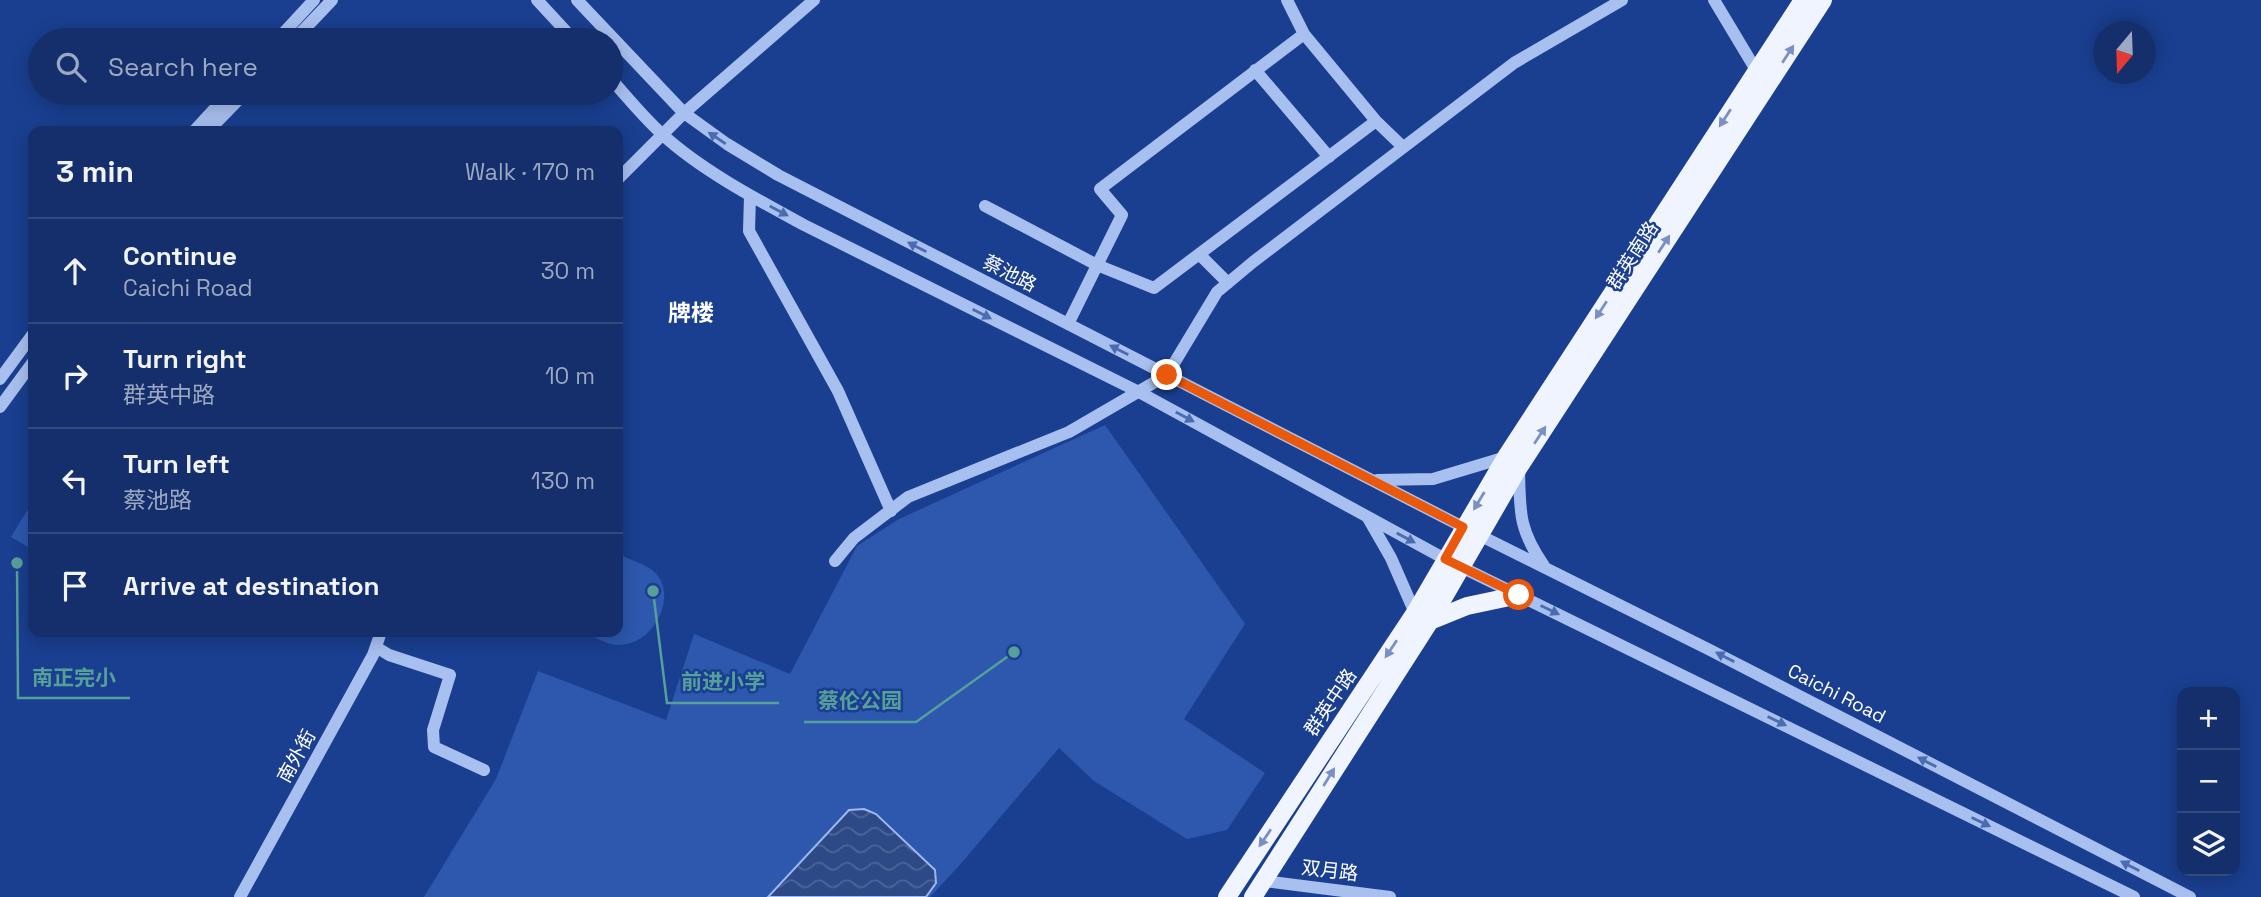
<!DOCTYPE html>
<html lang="en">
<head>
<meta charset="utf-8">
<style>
	:root { --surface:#142f6c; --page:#213b74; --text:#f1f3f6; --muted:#9da9c2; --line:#334a7f }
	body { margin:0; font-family:"Space Grotesk","Noto Sans SC",sans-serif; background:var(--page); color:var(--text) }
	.controls { position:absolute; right:21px; bottom:21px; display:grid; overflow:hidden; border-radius:14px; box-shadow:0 4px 18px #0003 }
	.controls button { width:63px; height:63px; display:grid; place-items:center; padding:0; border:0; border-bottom:2px solid var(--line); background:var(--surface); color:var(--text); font:35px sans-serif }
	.compass { position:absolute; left:2093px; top:21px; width:63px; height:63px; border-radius:50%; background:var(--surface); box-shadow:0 4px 18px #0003; rotate:199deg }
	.stop { position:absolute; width:21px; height:21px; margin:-16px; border:5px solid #ea580c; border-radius:50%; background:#fff }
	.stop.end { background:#ea580c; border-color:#fff; box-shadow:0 2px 7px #0008 }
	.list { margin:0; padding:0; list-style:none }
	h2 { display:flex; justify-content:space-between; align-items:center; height:91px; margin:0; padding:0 28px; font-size:30px }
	h2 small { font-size:23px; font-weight:400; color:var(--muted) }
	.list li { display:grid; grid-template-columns:46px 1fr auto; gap:21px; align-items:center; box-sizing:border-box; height:105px; padding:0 28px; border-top:2px solid var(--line) }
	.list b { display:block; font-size:26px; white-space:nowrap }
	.list p { margin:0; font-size:23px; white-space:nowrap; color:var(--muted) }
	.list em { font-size:23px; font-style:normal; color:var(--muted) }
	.icon { flex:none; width:38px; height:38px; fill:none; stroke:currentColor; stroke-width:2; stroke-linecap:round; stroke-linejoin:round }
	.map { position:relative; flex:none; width:2261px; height:897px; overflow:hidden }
	.search { position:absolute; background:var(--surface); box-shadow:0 4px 18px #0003; left:28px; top:28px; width:595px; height:77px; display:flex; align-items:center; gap:18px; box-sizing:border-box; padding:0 24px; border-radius:38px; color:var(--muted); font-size:26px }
	.panel { position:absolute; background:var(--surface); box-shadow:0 4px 18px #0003; left:28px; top:126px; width:595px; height:511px; border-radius:14px }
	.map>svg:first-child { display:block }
</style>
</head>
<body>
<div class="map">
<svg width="2261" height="897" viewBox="0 0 2261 897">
	<defs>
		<pattern id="water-waves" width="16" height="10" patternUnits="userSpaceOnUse" patternTransform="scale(1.75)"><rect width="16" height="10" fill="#2e4a86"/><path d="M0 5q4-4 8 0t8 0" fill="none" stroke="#4d6598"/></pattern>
	</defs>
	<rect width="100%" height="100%" fill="#1a3f90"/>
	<path fill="#2d58ae" d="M 1105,425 L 1245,624 L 1184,719 L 1265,773 L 1227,830 L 1187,839 L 1094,781 L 1059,748 L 958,867 L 930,897 L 424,897 L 496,779 L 538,671 L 666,720 L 694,634 L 790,674 L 857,546 L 899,519 Z
		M 33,501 L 33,550 L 11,537 Z
		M 618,554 C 628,559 643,563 652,570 C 680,591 656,645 619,645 C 607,645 595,637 584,632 L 618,632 Z"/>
	<path fill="url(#water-waves)" stroke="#9bb8f1" stroke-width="2" d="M 864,809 L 876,814 L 935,870 L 936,883 L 926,897 L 768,897 L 849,810 Z"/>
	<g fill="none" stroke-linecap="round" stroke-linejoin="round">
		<path stroke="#a8c0ef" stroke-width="12" d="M 537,0 L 574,40
			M 577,0 L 684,113 L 727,144 L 778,175 L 1463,527 L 1708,649 L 2190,897
			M 1287,0 L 1304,34 L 1376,121 L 1403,147
			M 1714,0 L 1756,70
			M 277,40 L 314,0
			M 294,40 L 332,0
			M 1255,70 L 1329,157
			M 611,79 C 628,98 644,118 663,135 C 701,170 758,200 804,225 L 1139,392 L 1445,559 L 2134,897
			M 194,131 L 229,93
			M 208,131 L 245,93
			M 618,179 L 684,113 L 814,0
			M 750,196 L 749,231 L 838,391 L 891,511
			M 985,206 L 1097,265 L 1154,288 L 1376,121
			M 1199,254 L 1228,283
			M 1068,324 L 1122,215 L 1100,189 L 1304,34
			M 0,379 L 33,334
			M 0,407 L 33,362
			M 1519,467 C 1520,512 1518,528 1544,566
			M 1377,480 L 1433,479 L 1506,457
			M 1368,518 L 1391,558 L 1415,613
			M 835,561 L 854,538 L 908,497 L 1069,432 L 1167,375 L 1217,292 L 1253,262 L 1514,63 L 1622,0
			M 376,647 L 389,655 L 450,675 L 433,730 L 434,747 L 484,770
			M 1264,881 L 1390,897
			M 240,897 L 373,655 L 381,632"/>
		<path stroke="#f0f4ff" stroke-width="18" d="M 1430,621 L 1467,606 L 1519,595
			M 1227,897 L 1415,613 L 1506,457 L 1803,0
			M 1253,897 L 1430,621 L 1519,467 L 1823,0"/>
	</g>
	<defs><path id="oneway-solid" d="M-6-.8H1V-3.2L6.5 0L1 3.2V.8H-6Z" transform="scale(1.75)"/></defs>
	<g fill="#7a90c2">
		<use href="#oneway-solid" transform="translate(1788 54) rotate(-57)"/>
		<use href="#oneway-solid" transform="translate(1725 118) rotate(123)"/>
		<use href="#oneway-solid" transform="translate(1664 244) rotate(-57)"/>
		<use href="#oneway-solid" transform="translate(1601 310) rotate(123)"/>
		<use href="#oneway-solid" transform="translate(1540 435) rotate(-57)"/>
		<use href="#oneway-solid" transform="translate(1479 501) rotate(121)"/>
		<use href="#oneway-solid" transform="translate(1391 649) rotate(124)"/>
		<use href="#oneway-solid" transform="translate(1329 777) rotate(-58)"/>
		<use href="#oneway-solid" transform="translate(1265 838) rotate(124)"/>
	</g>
	<g fill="#4c6cb1">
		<use href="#oneway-solid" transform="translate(717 138) rotate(-146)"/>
		<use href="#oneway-solid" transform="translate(779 211) rotate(28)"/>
		<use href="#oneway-solid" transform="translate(917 247) rotate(-153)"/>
		<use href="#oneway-solid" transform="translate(982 314) rotate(27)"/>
		<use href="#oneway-solid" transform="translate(1119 350) rotate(-153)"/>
		<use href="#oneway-solid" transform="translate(1185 417) rotate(28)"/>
		<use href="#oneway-solid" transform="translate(1406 538) rotate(28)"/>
		<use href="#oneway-solid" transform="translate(1550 610) rotate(26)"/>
		<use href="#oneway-solid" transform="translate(1725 657) rotate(-153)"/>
		<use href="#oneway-solid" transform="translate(1777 721) rotate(26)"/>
		<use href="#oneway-solid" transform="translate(1927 762) rotate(-153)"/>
		<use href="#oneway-solid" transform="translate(1981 822) rotate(26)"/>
		<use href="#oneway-solid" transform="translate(2130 866) rotate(-153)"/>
	</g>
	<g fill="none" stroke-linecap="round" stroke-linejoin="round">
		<path stroke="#ea580c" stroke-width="9" d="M 1167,375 L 1463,527 L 1445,559 L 1519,595"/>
	</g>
	<g text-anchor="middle" stroke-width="5" stroke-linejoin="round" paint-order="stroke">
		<g font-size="19" fill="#fff" stroke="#1a3f90">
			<text transform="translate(1632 255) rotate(-57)" y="7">群英南路</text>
			<text transform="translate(1010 273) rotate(27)" y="7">蔡池路</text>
			<text transform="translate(1837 693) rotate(27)" y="7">Caichi Road</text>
			<text transform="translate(1330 702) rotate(-56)" y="7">群英中路</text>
			<text transform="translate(296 756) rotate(-61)" y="7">南外街</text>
			<text transform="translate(1330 870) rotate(7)" y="7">双月路</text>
		</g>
		<g font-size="23" font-weight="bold" fill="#fff" stroke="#1a3f90">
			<text x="691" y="321">牌楼</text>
		</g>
	</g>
	<path fill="none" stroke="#579f9a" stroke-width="2.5" d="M17 563L18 698H130M653 591L667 703H779M1014 652L916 722H804"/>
	<g fill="#579f9a" stroke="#1a3f90" stroke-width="2.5">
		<circle cx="17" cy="563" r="7"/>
		<circle cx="653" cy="591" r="7"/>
		<circle cx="1014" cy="652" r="7"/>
	</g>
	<g font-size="21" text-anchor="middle" font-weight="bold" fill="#579f9a" stroke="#1a3f90" stroke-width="5" stroke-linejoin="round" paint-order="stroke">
		<text x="74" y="685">南正完小</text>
		<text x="723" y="689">前进小学</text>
		<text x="860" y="708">蔡伦公园</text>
	</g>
</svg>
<div class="controls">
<button>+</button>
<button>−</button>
<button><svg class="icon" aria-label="layers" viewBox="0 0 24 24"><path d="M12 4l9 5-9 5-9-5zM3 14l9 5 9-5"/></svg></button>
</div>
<svg class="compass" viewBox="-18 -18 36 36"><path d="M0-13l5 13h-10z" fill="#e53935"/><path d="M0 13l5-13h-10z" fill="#9da9c2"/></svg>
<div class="stop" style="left:1519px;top:595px"></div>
<div class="stop end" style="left:1167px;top:375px"></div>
<div class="search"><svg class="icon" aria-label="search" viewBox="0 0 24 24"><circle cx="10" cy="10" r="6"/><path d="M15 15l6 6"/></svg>Search here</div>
<section class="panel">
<h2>3 min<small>Walk · 170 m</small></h2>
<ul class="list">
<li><svg class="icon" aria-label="ahead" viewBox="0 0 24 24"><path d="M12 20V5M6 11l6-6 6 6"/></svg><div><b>Continue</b><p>Caichi Road</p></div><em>30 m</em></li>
<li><svg class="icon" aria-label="right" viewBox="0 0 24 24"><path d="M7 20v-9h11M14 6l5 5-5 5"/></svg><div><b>Turn right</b><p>群英中路</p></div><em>10 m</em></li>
<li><svg class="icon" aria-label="left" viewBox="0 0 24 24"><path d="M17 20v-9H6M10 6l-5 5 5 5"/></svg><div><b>Turn left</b><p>蔡池路</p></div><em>130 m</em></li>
<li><svg class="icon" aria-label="arrive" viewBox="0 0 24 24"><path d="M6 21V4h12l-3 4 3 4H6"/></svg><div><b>Arrive at destination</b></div></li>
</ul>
</section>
</div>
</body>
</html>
